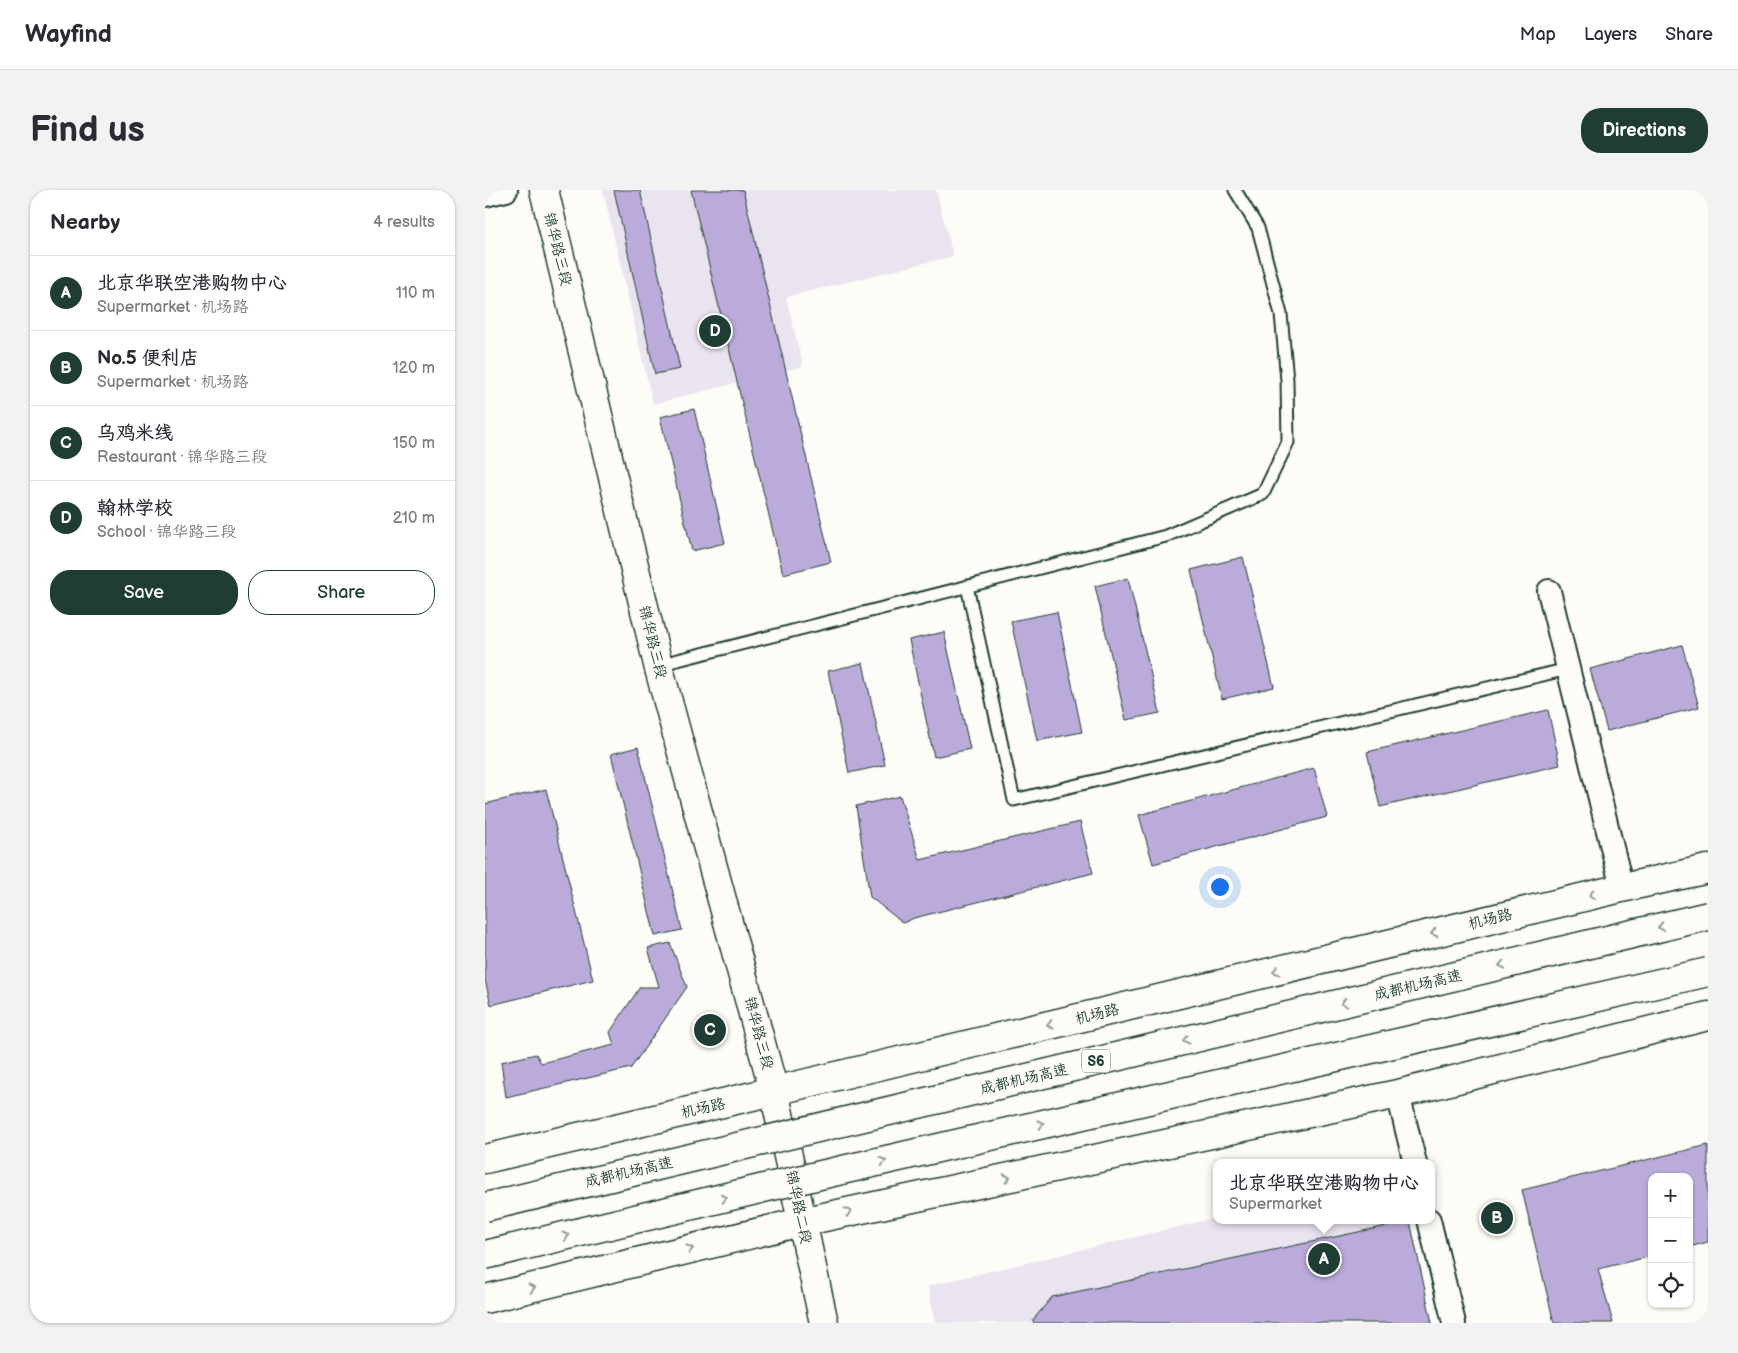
<!DOCTYPE html>
<html lang="en">
<head>
<meta charset="utf-8">
<style>
	:root { --surface:#fff; --page:#f2f2f3; --text:#2b2b33; --muted:#7c7c81; --line:#e1e1e2; --accent:#1f3d34 }
	body { margin:0; font-family:"Balsamiq Sans","LXGW WenKai TC",sans-serif; background:var(--page); color:var(--text) }
	.controls { position:absolute; right:15px; bottom:15px; display:grid; overflow:hidden; border-radius:10px; box-shadow:0 1px 4px #0004 }
	.controls button { width:45px; height:45px; display:grid; place-items:center; padding:0; border:0; border-bottom:1px solid var(--line); background:var(--surface); color:var(--text); font:25px sans-serif }
	.you { position:absolute; left:734px; top:696px; width:18px; height:18px; margin:-12px; border:4px solid #fff; border-radius:50%; background:#1a73e8; box-shadow:0 0 0 8px #1a73e833 }
	.badge { display:grid; place-items:center; width:32px; height:32px; border-radius:50%; background:var(--accent); color:#fff; font-size:16px; font-weight:700 }
	.pin { position:absolute; translate:-50% -50%; border:2px solid #fff; box-shadow:0 1px 5px #0006 }
	.popup { position:absolute; left:728px; top:969px; width:222px; height:65px; box-sizing:border-box; display:grid; place-content:center; border-radius:10px; background:var(--surface); filter:drop-shadow(0 1px 4px #0005); font-size:16px; white-space:nowrap; color:var(--muted) }
	.popup b { font-size:19px; color:var(--text) }
	.popup::after { content:''; position:absolute; left:50%; top:100%; margin-left:-10px; border:10px solid transparent; border-top-color:var(--surface) }
	.list { margin:0; padding:0; list-style:none }
	h2 { display:flex; justify-content:space-between; align-items:center; height:65px; margin:0; padding:0 20px; font-size:21px }
	h2 small { font-size:16px; font-weight:400; color:var(--muted) }
	.list li { display:grid; grid-template-columns:32px 1fr auto; gap:15px; align-items:center; box-sizing:border-box; height:75px; padding:0 20px; border-top:1px solid var(--line) }
	.list b { display:block; font-size:19px; white-space:nowrap }
	.list p { margin:0; font-size:16px; white-space:nowrap; color:var(--muted) }
	.list em { font-size:16px; font-style:normal; color:var(--muted) }
	.actions { display:flex; gap:10px; padding:15px 20px }
	.actions a { flex:1; padding:11px 0; border:1px solid var(--accent); border-radius:20px; text-align:center; font-size:18px; color:var(--accent) }
	.actions .main { background:var(--accent); color:#fff }
	.icon { flex:none; width:28px; height:28px; fill:none; stroke:currentColor; stroke-width:2; stroke-linecap:round; stroke-linejoin:round }
	.map { position:relative; flex:none; width:1223px; height:1133px; overflow:hidden; border-radius:20px }
	header { display:flex; align-items:center; gap:30px; box-sizing:border-box; height:70px; padding:0 25px; background:var(--surface); border-bottom:1px solid var(--line) }
	header strong { font-size:24px }
	nav { display:flex; gap:28px; margin-inline-start:auto; font-size:18px }
	.intro { display:flex; align-items:center; justify-content:space-between; box-sizing:border-box; height:120px; padding:0 30px }
	h1 { margin:0; font-size:35px }
	.button { padding:12px 22px; border-radius:20px; background:var(--accent); color:#fff; font-size:18px; font-weight:700 }
	main { display:flex; gap:30px; padding:0 30px }
	aside { flex:1; background:var(--surface); border-radius:20px; box-shadow:0 1px 4px #0004 }
	.map>svg:first-child { display:block }
</style>
</head>
<body>
<header>
<strong>Wayfind</strong>
<nav><a>Map</a><a>Layers</a><a>Share</a></nav>
</header>
<div class="intro"><h1>Find us</h1><a class="button">Directions</a></div>
<main>
<aside>
<h2>Nearby<small>4 results</small></h2>
<ul class="list">
<li><span class="badge">A</span><div><b>北京华联空港购物中心</b><p>Supermarket · 机场路</p></div><em>110 m</em></li>
<li><span class="badge">B</span><div><b>No.5 便利店</b><p>Supermarket · 机场路</p></div><em>120 m</em></li>
<li><span class="badge">C</span><div><b>乌鸡米线</b><p>Restaurant · 锦华路三段</p></div><em>150 m</em></li>
<li><span class="badge">D</span><div><b>翰林学校</b><p>School · 锦华路三段</p></div><em>210 m</em></li>
</ul>
<div class="actions"><a class="main">Save</a><a>Share</a></div>
</aside>
<div class="map">
<svg width="1223" height="1133" viewBox="0 0 1223 1133">
	<rect width="100%" height="100%" fill="#fdfcf7"/>
	<filter id="ink" filterUnits="userSpaceOnUse"><feTurbulence type="fractalNoise" baseFrequency=".02" numOctaves="2"/><feDisplacementMap in="SourceGraphic" scale="10" xChannelSelector="R" yChannelSelector="G"/><feConvolveMatrix kernelMatrix="1 2 1 2 8 2 1 2 1" color-interpolation-filters="sRGB"/></filter>
	<g filter="url(#ink)">
		<path fill="#e9e4ef" d="M 118,0 L 451,0 L 468,66 L 301,107 L 318,176 L 168,214 Z
			M 731,1028 L 732,1030 L 923,1030 L 946,1133 L 450,1133 L 443,1096 Z"/>
		<path fill="#bbabdb" stroke="#1f3d34" d="M 129,0 L 155,0 L 195,179 L 170,184 Z
			M 206,0 L 258,0 L 346,372 L 298,384 Z
			M 209,219 L 240,353 L 207,361 L 175,227 Z
			M 758,367 L 789,497 L 737,509 L 706,380 Z
			M 643,388 L 675,523 L 641,530 L 610,396 Z
			M 572,422 L 597,542 L 552,551 L 526,431 Z
			M 459,442 L 485,559 L 449,567 L 424,450 Z
			M 1197,455 L 1214,517 L 1122,541 L 1105,479 Z
			M 378,473 L 400,575 L 364,583 L 343,481 Z
			M 1063,520 L 1075,575 L 895,617 L 882,562 Z
			M 153,557 L 197,740 L 170,746 L 126,564 Z
			M 829,578 L 842,627 L 668,674 L 654,625 Z
			M 61,599 L 108,790 L 6,815 L 0,790 L 0,614 Z
			M 415,606 L 435,670 L 595,632 L 608,683 L 429,728 L 418,733 L 385,707 L 371,616 Z
			M 185,753 L 202,797 L 146,878 L 21,907 L 16,872 L 51,864 L 56,873 L 129,855 L 125,842 L 155,797 L 174,797 L 163,758 Z
			M 1223,955 L 1223,1052 L 1204,1057 L 1204,987 L 1167,987 L 1167,1066 L 1113,1079 L 1128,1133 L 1069,1133 L 1037,1000 Z
			M 925,1031 L 947,1133 L 549,1133 L 548,1130 L 567,1107 Z"/>
		<g fill="none" stroke-linecap="round" stroke-linejoin="round">
			<defs>
				<path id="service" d="M 482,396 L 529,610 L 1083,479
					M 173,475 L 681,346 L 778,304 L 803,252 L 802,190 L 796,124 L 773,38 L 750,0"/>
				<path id="minor" d="M 0,5 L 21,0
					M 1064,401 L 1137,698
					M 913,904 L 930,973
					M 944,1030 L 969,1133"/>
				<path id="tertiary" d="M 0,969 L 289,901 L 1137,698 L 1223,679"/>
				<path id="secondary" d="M 59,0 L 173,475 L 289,901 L 339,1133
					M 0,1109 L 316,1032 L 913,904 L 1223,826"/>
			</defs>
			<use href="#service" stroke="#1f3d34" stroke-width="15"/>
			<use href="#minor" stroke="#1f3d34" stroke-width="26"/>
			<use href="#tertiary" stroke="#1f3d34" stroke-width="31"/>
			<use href="#secondary" stroke="#1f3d34" stroke-width="31"/>
			<use href="#service" stroke="#fdfcf7" stroke-width="11"/>
			<use href="#minor" stroke="#fdfcf7" stroke-width="22"/>
			<use href="#tertiary" stroke="#fdfcf7" stroke-width="28"/>
			<use href="#secondary" stroke="#fdfcf7" stroke-width="28"/>
			<defs>
				<path id="motorway-bridge" d="M 0,1017 L 1223,726
					M 0,1065 L 283,997 L 1223,782"/>
			</defs>
			<use href="#motorway-bridge" stroke="#1f3d34" stroke-width="31" stroke-linecap="butt"/>
			<use href="#motorway-bridge" stroke="#fdfcf7" stroke-width="28"/>
		</g>
		<defs><path id="oneway-chevron" d="M-2-3.5L2.5 0L-2 3.5" fill="none" stroke-width="1.6" stroke-linecap="round" stroke-linejoin="round" transform="scale(1.25)"/></defs>
		<g stroke="#8e9c96">
			<use href="#oneway-chevron" transform="translate(1107 705) rotate(166)"/>
			<use href="#oneway-chevron" transform="translate(1176 737) rotate(167)"/>
			<use href="#oneway-chevron" transform="translate(949 743) rotate(166)"/>
			<use href="#oneway-chevron" transform="translate(1017 775) rotate(167)"/>
			<use href="#oneway-chevron" transform="translate(791 781) rotate(166)"/>
			<use href="#oneway-chevron" transform="translate(859 813) rotate(167)"/>
			<use href="#oneway-chevron" transform="translate(565 835) rotate(166)"/>
			<use href="#oneway-chevron" transform="translate(701 850) rotate(167)"/>
			<use href="#oneway-chevron" transform="translate(556 934) rotate(-13)"/>
			<use href="#oneway-chevron" transform="translate(398 971) rotate(-13)"/>
			<use href="#oneway-chevron" transform="translate(522 988) rotate(-12)"/>
			<use href="#oneway-chevron" transform="translate(239 1008) rotate(-14)"/>
			<use href="#oneway-chevron" transform="translate(363 1022) rotate(-12)"/>
			<use href="#oneway-chevron" transform="translate(81 1046) rotate(-14)"/>
			<use href="#oneway-chevron" transform="translate(205 1059) rotate(-14)"/>
			<use href="#oneway-chevron" transform="translate(47 1098) rotate(-14)"/>
		</g>
	</g>
	<g text-anchor="middle" stroke-width="4.5" stroke-linejoin="round" paint-order="stroke">
		<rect fill="#fdfcf7" stroke="#62766e" stroke-width="1" x="597" y="859.5" width="28" height="23" rx="4"/>
		<g font-size="14" font-weight="bold" fill="#1f3d34">
			<text x="611" y="876">S6</text>
		</g>
		<g font-size="15" fill="#1f3d34" stroke="#fdfcf7">
			<text transform="translate(73 59) rotate(76)" y="5">锦华路三段</text>
			<text transform="translate(168 452) rotate(76)" y="5">锦华路三段</text>
			<text transform="translate(1005 729) rotate(-14)" y="5">机场路</text>
			<text transform="translate(933 795) rotate(-13)" y="5">成都机场高速</text>
			<text transform="translate(612 824) rotate(-14)" y="5">机场路</text>
			<text transform="translate(274 843) rotate(75)" y="5">锦华路三段</text>
			<text transform="translate(539 889) rotate(-13)" y="5">成都机场高速</text>
			<text transform="translate(218 918) rotate(-13)" y="5">机场路</text>
			<text transform="translate(144 982) rotate(-13)" y="5">成都机场高速</text>
			<text transform="translate(314 1017) rotate(78)" y="5">锦华路二段</text>
		</g>
	</g>
</svg>
<div class="controls">
<button>+</button>
<button>−</button>
<button><svg class="icon" aria-label="locate" viewBox="0 0 24 24"><circle cx="12" cy="12" r="6"/><path d="M12 2v4M12 18v4M2 12h4M18 12h4"/></svg></button>
</div>
<div class="you"></div>
<div class="pin badge" style="left:839px;top:1069px">A</div>
<div class="popup"><b>北京华联空港购物中心</b>Supermarket</div>
<div class="pin badge" style="left:1012px;top:1028px">B</div>
<div class="pin badge" style="left:225px;top:840px">C</div>
<div class="pin badge" style="left:230px;top:141px">D</div>
</div>
</main>
</body>
</html>
